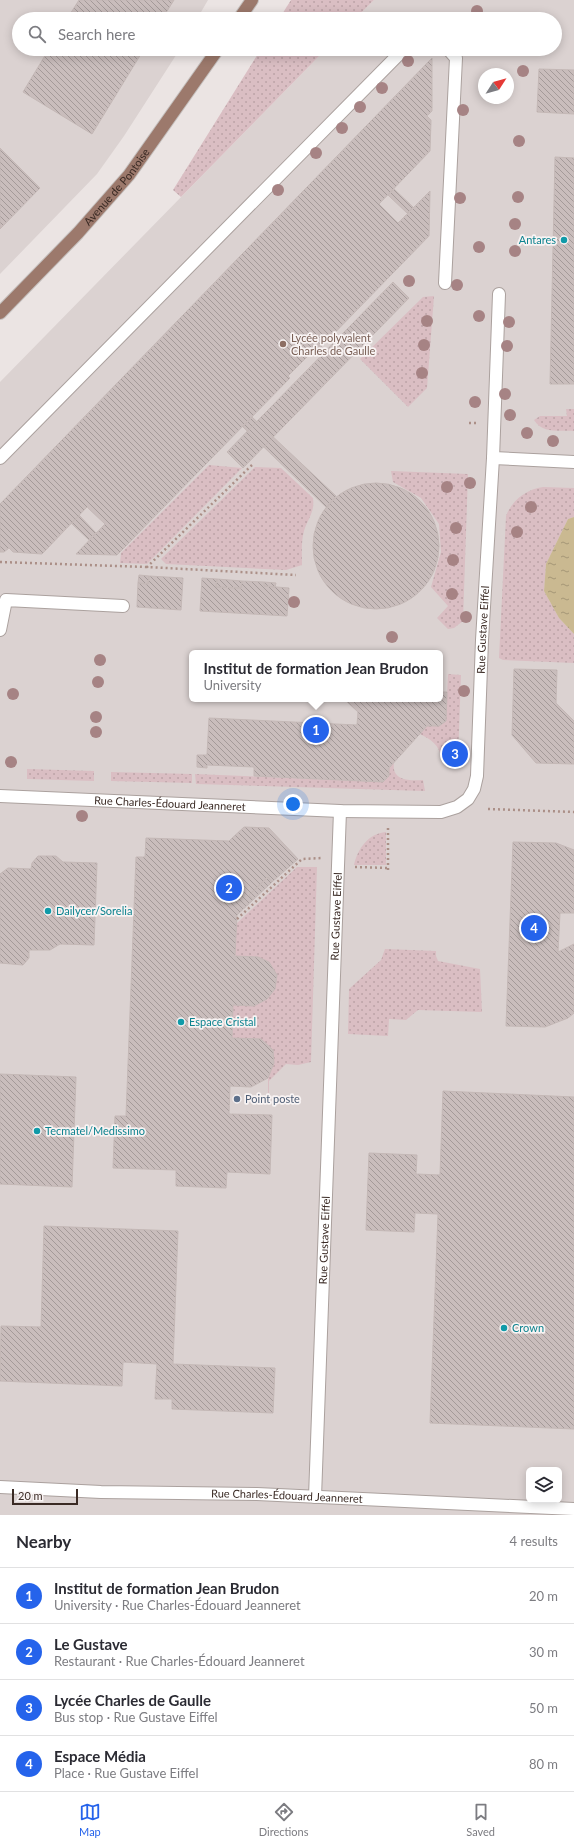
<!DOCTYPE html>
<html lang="en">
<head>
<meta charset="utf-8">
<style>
	:root { --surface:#fff; --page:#f7f7f7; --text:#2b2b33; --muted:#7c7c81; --line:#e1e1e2; --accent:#2563eb }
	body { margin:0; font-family:Lato,sans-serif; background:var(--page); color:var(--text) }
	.controls { position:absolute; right:12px; bottom:12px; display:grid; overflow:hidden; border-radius:6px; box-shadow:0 2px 10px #0003 }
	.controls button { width:36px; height:36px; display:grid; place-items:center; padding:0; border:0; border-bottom:1px solid var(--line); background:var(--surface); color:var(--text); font:20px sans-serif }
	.compass { position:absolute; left:478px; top:68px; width:36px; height:36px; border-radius:50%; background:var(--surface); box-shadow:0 2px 10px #0003; rotate:54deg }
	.scale { position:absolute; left:12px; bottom:10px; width:66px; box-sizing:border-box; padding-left:4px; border:2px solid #3a2a24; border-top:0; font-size:11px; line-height:14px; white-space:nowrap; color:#3a2a24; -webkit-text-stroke:3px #f8f3f3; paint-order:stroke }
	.you { position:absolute; left:293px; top:804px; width:14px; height:14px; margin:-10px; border:3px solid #fff; border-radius:50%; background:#1a73e8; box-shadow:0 0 0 6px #1a73e833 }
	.badge { display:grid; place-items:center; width:26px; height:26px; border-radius:50%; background:var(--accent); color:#fff; font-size:13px; font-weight:700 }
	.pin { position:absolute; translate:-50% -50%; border:2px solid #fff; box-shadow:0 1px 4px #0006 }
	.popup { position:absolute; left:189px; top:650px; width:254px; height:52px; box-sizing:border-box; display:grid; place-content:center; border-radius:6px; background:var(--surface); filter:drop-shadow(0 1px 3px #0005); font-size:13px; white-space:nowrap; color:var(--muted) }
	.popup b { font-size:15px; color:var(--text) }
	.popup::after { content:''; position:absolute; left:50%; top:100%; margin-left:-8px; border:8px solid transparent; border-top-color:var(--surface) }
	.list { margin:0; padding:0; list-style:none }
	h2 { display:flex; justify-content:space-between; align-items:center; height:52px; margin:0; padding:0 16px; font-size:17px }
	h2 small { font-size:13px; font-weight:400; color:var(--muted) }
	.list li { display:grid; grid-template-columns:26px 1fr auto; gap:12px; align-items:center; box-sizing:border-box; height:56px; padding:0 16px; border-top:1px solid var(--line) }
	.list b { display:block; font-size:15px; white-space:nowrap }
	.list p { margin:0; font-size:13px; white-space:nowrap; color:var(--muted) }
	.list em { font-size:13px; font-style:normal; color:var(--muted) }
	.icon { flex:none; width:22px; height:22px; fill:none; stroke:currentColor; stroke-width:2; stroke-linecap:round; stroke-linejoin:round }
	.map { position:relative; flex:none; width:574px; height:1515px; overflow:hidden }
	.search { position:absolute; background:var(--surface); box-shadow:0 2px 10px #0003; left:12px; right:12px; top:12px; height:44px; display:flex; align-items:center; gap:10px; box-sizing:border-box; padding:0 14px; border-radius:22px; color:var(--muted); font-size:15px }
	.sheet { height:276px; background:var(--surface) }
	nav { display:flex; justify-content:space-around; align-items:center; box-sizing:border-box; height:56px; border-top:1px solid var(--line); background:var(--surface); font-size:11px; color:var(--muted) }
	nav a { display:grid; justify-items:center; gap:2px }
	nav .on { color:var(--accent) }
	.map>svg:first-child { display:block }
</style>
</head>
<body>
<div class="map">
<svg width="574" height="1515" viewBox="0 0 574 1515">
	<defs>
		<pattern id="green-dots" width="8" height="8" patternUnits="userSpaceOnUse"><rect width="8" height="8" fill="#dabec3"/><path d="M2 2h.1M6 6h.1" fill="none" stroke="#bca3a7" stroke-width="1.8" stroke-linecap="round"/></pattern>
		<pattern id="water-ripples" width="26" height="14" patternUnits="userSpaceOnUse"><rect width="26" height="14" fill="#cab991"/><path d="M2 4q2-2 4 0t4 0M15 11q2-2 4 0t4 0" fill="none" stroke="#a59776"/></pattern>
		<pattern id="building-back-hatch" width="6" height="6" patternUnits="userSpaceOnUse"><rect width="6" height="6" fill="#c9bdbc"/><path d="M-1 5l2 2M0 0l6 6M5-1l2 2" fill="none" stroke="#a49a99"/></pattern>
	</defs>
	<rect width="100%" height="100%" fill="#ebe4e3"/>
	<path fill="#dbd2d1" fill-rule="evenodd" d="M 0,0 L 208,0 L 197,19 L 19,19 L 19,49 L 180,49 L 124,136 L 97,174 L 0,274 Z
		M 374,0 L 574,0 L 574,1515 L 0,1515 L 0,382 L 326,49 L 555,49 L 555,19 L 355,19 ZM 484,74 L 508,74 L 508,98 L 484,98 ZM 192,653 L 440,653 L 440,699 L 192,699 ZM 529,1470 L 559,1470 L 559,1500 L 529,1500 Z"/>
	<path fill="url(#green-dots)" d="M 291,0 L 374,0 L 355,19 L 279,19 Z
		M 261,49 L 326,49 L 181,197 L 173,190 Z
		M 434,296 L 427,388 L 408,407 L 360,359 L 423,297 Z
		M 566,409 L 574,409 L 574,431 C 560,430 542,434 534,420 L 540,416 L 567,416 Z
		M 209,465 L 242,468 L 147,564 L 120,563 L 121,553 Z
		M 255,467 L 281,468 L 313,498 C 315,512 308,518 304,531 C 301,542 302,553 302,565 L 286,570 L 166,564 L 161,559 Z
		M 391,471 L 468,474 L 463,621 L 454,628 L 448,629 L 437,618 L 448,606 L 431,587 L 441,552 L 439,524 L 421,498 L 393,482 Z
		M 543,487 L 574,488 L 574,517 L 568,519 L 546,564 L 544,591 L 559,618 L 574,634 L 574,663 L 503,660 L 499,658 L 506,516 C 512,500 527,489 543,487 Z
		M 448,674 L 461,675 L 458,758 L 441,758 C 440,745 430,739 420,734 L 427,726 L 439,726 L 446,721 Z
		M 394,763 C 391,781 411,781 423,780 L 425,791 L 196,784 L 195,774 L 383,782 L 389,776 L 389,768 Z
		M 27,769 L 94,771 L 94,781 L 27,779 Z
		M 111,772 L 192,774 L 192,783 L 111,781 Z
		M 386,832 L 386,865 L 354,865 C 358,848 368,834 386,832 Z
		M 297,867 L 317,867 L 311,1062 L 298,1065 L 286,1064 L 269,1081 L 269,1093 L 268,1093 L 268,1078 L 274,1063 L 273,1050 L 261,1039 L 232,1038 L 233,1005 C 254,1006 262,1006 275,989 L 269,962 L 258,957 L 235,956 L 236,924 Z
		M 385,949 L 436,951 L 436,956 L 438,961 L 480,969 L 482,1012 L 418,1010 L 406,1020 L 389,1019 L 388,1036 L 348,1034 L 349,989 L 381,960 Z"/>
	<path fill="url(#water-ripples)" d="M 574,517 L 574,634 L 559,618 L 544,591 L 546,564 L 568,519 Z"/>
	<path fill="url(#building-back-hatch)" stroke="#c4b8b6" d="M 79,0 L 174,0 L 162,19 L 67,19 Z
		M 49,49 L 144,49 L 92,134 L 23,92 Z
		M 432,58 L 432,111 L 427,116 L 431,120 L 430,151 L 379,204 L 398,223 L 430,191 L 429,236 L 319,349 L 308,339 L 280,368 L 290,378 L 117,555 L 76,554 L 105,524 L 87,507 L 42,554 L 13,552 L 9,548 L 4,552 L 0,552 L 0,504 Z
		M 539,69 L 574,70 L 574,114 L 537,112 Z
		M 0,148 L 40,188 L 0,229 Z
		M 555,157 L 574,158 L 574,384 L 550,384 Z
		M 394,189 L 413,207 L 407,213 L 388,195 Z
		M 393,282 L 409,298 L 243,468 L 227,452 Z
		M 308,339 L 317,347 L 288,376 L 280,368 Z
		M 252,417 L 336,496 L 327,508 L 243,427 Z
		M313 546a63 63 0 1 1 126 0a63 63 0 1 1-126 0Z
		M 79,515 L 96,533 L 89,540 L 71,523 Z
		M 139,575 L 149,576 L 148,584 L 138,583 Z
		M 149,576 L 183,578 L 181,610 L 137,607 L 138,583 L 148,584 Z
		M 202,578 L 217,579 L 216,587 L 241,588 L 242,581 L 264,582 L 264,586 L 289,588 L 287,616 L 200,611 Z
		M 217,579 L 242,581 L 241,588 L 216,587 Z
		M 264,582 L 276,583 L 275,587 L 264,586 Z
		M 514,669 L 557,670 L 556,703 L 574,721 L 574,764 L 536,763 L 512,735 Z
		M 440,692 L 447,692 L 446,721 L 439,726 L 427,726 L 389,768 L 389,776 L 383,782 L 254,776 L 254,767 L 207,765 L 207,768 L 197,767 L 197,755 L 207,755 L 209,718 L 357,725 L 358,712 L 344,699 L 440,699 Z
		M 244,827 L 269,828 L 298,859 L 272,882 L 268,877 L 249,895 L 253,900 L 237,915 L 235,956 L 258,957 L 269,962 L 277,975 L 275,989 L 267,999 L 254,1006 L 233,1005 L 232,1038 L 261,1039 L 273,1050 L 274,1063 L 268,1078 L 251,1087 L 230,1086 L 229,1114 L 272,1115 L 270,1174 L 227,1172 L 226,1188 L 176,1186 L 176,1170 L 113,1168 L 115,1116 L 126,1116 L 136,857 L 145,857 L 146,838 L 229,841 Z
		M 513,842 L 556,843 L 574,850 L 574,913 L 560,913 L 558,952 L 574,944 L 574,1013 L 568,1018 L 545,1027 L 506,1026 Z
		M 38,856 L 56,856 L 63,862 L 97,863 L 94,945 L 60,944 L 50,950 L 29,950 L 29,958 L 23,965 L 0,963 L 0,874 L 8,868 L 31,869 L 32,863 Z
		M 268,877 L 272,882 L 253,900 L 249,895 Z
		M 0,1074 L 76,1077 L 72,1187 L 0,1184 Z
		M 443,1091 L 574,1097 L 574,1429 L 430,1423 L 438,1214 L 415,1213 L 414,1232 L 366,1230 L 369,1153 L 417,1155 L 416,1174 L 440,1175 Z
		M 44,1226 L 178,1231 L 173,1364 L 275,1368 L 273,1413 L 172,1409 L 172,1399 L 155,1399 L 157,1364 L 123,1362 L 122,1386 L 0,1381 L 1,1326 L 41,1327 Z"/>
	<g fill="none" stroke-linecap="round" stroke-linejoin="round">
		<defs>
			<g id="minor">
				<path d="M 445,283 L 456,58 L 448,49"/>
				<path d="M 0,458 L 404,49"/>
				<path d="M 493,458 L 574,462"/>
				<path d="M 0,630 L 6,600 L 123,606"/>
				<path id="s1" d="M 0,796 L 340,811 L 441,812 L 457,807 L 468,799 L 474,789 L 477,776 L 482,640 L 493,458 L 499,294"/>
				<path id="s2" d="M 0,1487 L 101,1492 L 257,1494 L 574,1509"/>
				<path id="s3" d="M 315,1497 L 340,811"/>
			</g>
			<g id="major">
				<path d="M 239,19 L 252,0"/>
				<path id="s4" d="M 0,313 L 78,233 L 129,175 L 218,49"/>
			</g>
		</defs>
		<use href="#minor" stroke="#aba19e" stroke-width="14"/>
		<use href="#major" stroke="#c4bfbd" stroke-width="14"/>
		<path stroke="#ab8f87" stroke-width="2.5" stroke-dasharray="2 3" stroke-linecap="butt" d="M 469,423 L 477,423
			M 252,465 L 147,567 L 296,575
			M 0,562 L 147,567
			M 488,809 L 574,812
			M 355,867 L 388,868
			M 388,870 L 388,828
			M 237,919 L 302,859 L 323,858"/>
		<use href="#minor" stroke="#fff" stroke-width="12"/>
		<use href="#major" stroke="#9c796c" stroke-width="12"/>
	</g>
	<g fill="#a68384">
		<circle cx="477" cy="11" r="6"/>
		<circle cx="408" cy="61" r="6"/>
		<circle cx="523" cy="71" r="6"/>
		<circle cx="382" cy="88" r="6"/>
		<circle cx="360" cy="107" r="6"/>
		<circle cx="463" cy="110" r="6"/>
		<circle cx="342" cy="128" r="6"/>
		<circle cx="519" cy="141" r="6"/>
		<circle cx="316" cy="153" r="6"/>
		<circle cx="278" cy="190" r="6"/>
		<circle cx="518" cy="197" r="6"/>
		<circle cx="460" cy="198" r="6"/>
		<circle cx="515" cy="224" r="6"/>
		<circle cx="479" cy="247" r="6"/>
		<circle cx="515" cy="251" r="6"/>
		<circle cx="409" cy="281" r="6"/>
		<circle cx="457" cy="285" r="6"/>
		<circle cx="479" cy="316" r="6"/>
		<circle cx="427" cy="321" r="6"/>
		<circle cx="509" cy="322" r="6"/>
		<circle cx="424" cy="345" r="6"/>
		<circle cx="507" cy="346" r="6"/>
		<circle cx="422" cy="373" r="6"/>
		<circle cx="505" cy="394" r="6"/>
		<circle cx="475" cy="402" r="6"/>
		<circle cx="510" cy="415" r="6"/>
		<circle cx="527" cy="433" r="6"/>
		<circle cx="553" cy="441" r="6"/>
		<circle cx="470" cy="483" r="6"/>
		<circle cx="447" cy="487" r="6"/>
		<circle cx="531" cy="507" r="6"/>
		<circle cx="456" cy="528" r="6"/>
		<circle cx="517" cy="532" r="6"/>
		<circle cx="453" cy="560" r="6"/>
		<circle cx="452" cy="594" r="6"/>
		<circle cx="294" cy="602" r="6"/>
		<circle cx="466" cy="617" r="6"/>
		<circle cx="392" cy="637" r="6"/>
		<circle cx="100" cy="660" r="6"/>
		<circle cx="98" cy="682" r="6"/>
		<circle cx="464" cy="691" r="6"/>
		<circle cx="13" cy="694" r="6"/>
		<circle cx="96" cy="717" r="6"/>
		<circle cx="96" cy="732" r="6"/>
		<circle cx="11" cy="762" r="6"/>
		<circle cx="82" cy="816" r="6"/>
	</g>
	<g fill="#0f9aa8" stroke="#f8f3f3" stroke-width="1.5">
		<circle cx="564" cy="240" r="4"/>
		<circle cx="48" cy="911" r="4"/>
		<circle cx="181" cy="1022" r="4"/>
		<circle cx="37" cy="1131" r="4"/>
		<circle cx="504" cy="1328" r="4"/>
	</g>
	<circle fill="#8d6e63" stroke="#f8f3f3" stroke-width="1.5" cx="283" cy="344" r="4"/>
	<circle fill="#5c6f8a" stroke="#f8f3f3" stroke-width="1.5" cx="237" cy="1099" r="4"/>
	<g text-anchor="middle" stroke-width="3.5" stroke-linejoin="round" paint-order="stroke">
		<g font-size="11" fill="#3a2a24" stroke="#f8f3f3">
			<text dy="4" stroke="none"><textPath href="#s4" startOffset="172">Avenue de Pontoise</textPath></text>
			<text dy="4" stroke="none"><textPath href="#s1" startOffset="643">Rue Gustave Eiffel</textPath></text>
			<text dy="4" stroke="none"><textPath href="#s1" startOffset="170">Rue Charles-Édouard Jeanneret</textPath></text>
			<text dy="4" stroke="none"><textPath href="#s3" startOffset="581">Rue Gustave Eiffel</textPath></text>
			<text dy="4" stroke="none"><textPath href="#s3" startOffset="257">Rue Gustave Eiffel</textPath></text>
			<text dy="4" stroke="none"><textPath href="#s2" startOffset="287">Rue Charles-Édouard Jeanneret</textPath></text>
		</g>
		<g font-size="11" fill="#0d838f" stroke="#f8f3f3" text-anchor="start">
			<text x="556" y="244" text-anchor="end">Antares</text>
			<text x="56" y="915">Dailycer/Sorelia</text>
			<text x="189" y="1026">Espace Cristal</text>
			<text x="45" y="1135">Tecmatel/Medissimo</text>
			<text x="512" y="1332">Crown</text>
		</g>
		<g font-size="11" fill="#785e54" stroke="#f8f3f3" text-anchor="start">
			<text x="291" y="342">Lycée polyvalent<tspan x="291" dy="13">Charles de Gaulle</tspan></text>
		</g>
		<g font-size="11" fill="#4e5e75" stroke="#f8f3f3" text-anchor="start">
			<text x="245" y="1103">Point poste</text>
		</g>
	</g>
</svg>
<div class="controls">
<button><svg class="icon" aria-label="layers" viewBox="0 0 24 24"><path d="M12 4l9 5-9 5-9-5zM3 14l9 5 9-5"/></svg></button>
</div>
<svg class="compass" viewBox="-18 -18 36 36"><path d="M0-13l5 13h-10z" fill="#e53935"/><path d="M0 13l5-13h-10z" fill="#7c7c81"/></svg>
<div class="scale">20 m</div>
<div class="you"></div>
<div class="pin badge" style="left:316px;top:730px">1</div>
<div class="popup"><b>Institut de formation Jean Brudon</b>University</div>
<div class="pin badge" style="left:229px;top:888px">2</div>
<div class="pin badge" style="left:455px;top:754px">3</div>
<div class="pin badge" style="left:534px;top:928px">4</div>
<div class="search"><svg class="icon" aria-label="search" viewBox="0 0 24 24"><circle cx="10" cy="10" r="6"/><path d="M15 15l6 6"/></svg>Search here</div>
</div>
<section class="sheet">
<h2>Nearby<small>4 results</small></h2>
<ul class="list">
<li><span class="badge">1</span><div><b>Institut de formation Jean Brudon</b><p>University · Rue Charles-Édouard Jeanneret</p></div><em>20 m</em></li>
<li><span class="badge">2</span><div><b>Le Gustave</b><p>Restaurant · Rue Charles-Édouard Jeanneret</p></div><em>30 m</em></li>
<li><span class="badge">3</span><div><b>Lycée Charles de Gaulle</b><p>Bus stop · Rue Gustave Eiffel</p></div><em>50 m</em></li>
<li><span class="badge">4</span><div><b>Espace Média</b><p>Place · Rue Gustave Eiffel</p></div><em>80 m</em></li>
</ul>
</section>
<nav>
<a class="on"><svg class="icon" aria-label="map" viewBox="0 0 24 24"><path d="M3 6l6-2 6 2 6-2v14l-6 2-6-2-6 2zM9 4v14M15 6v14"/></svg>Map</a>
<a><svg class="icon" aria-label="directions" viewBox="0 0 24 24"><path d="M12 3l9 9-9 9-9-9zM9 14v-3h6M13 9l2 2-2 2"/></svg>Directions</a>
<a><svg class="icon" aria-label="saved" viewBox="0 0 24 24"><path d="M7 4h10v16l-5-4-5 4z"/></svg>Saved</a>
</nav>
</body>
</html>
